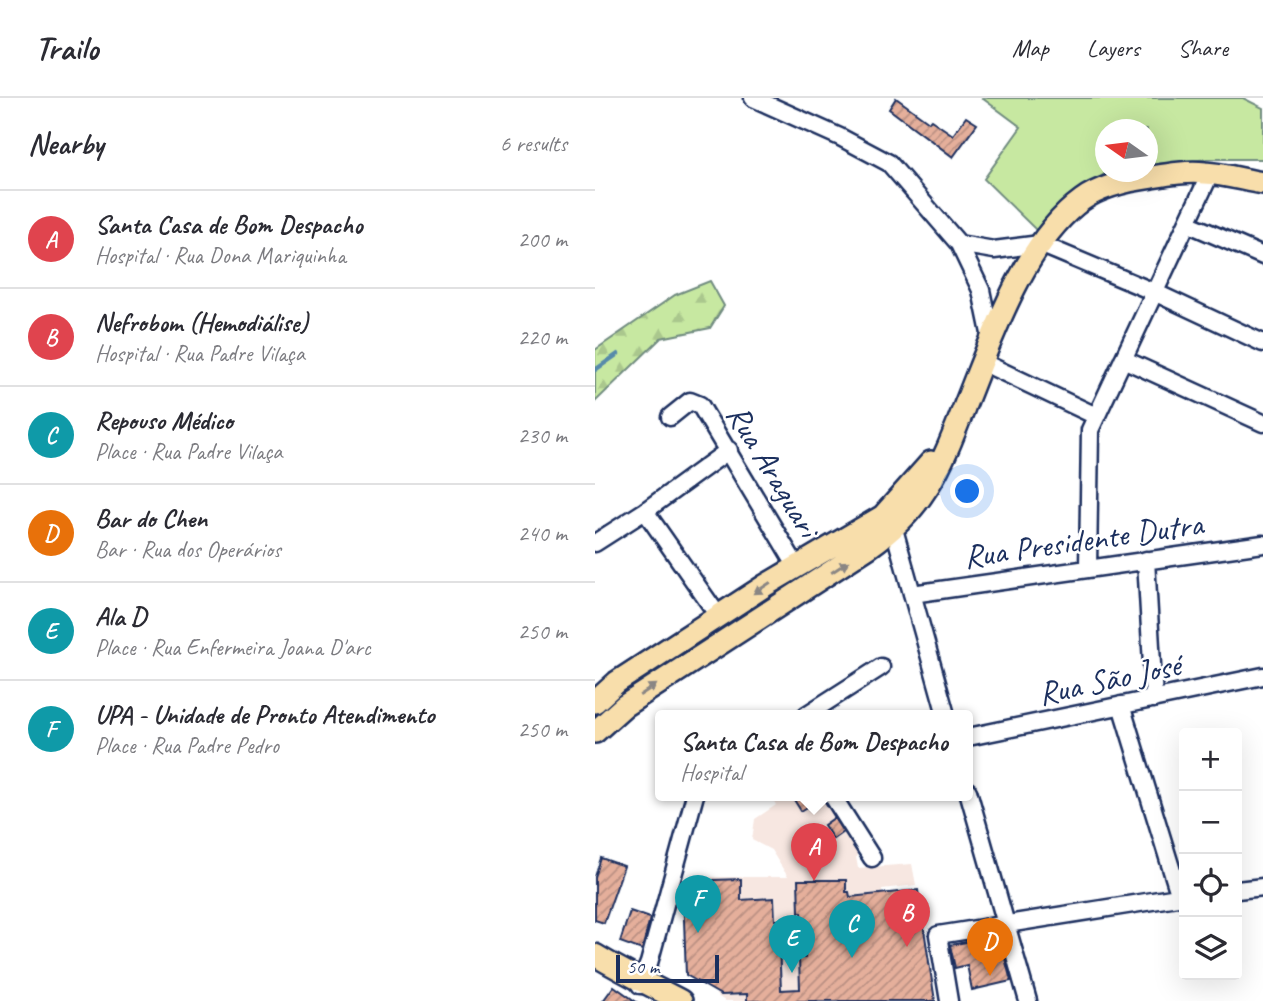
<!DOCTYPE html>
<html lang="en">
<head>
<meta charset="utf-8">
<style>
	:root { --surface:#fff; --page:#f2f2f3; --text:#2b2b33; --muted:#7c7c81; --line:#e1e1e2; --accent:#1f6fb2 }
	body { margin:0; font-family:Caveat,sans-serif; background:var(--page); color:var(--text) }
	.controls { position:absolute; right:21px; bottom:21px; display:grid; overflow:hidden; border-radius:7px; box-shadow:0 7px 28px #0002 }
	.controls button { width:63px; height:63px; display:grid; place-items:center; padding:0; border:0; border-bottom:2px solid var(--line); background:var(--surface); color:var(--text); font:35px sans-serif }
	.compass { position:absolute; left:500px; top:21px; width:63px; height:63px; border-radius:50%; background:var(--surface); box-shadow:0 7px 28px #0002; rotate:284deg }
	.scale { position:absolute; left:21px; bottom:18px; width:103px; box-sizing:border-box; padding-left:7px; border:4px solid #1b2f5e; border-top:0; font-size:19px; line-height:24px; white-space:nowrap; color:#1b2f5e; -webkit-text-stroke:5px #fff; paint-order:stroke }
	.you { position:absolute; left:373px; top:394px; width:24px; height:24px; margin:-18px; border:5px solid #fff; border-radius:50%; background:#1a73e8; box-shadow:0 0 0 10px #1a73e833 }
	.badge { display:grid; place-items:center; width:46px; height:46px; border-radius:50%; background:var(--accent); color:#fff; font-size:23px; font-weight:700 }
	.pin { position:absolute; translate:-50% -58px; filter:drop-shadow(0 2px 4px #0008) }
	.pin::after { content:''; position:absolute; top:37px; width:24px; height:21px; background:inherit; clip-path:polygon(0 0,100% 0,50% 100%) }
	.popup { position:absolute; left:60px; top:612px; width:318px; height:91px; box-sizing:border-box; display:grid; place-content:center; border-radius:7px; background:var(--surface); filter:drop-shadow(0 2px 5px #0005); font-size:23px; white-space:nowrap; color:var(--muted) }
	.popup b { font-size:26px; color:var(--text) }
	.popup::after { content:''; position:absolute; left:50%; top:100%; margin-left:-14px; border:14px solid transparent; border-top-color:var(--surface) }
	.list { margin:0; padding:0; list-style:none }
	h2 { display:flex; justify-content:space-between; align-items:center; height:91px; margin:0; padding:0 28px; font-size:30px }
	h2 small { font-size:23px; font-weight:400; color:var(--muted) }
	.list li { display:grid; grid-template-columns:46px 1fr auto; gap:21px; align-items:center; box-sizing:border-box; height:98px; padding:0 28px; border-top:2px solid var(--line) }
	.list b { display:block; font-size:26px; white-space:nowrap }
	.list p { margin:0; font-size:23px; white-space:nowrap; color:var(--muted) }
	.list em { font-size:23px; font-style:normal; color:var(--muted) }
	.icon { flex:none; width:38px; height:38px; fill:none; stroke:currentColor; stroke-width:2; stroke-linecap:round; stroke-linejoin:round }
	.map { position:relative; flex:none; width:668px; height:903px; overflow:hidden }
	header { display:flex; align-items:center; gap:42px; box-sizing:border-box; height:98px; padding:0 35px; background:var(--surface); border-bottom:2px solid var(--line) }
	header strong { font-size:33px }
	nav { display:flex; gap:38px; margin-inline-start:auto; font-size:24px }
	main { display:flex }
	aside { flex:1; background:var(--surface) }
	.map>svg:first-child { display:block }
</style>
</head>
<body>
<header>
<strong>Trailo</strong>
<nav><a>Map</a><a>Layers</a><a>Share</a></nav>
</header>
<main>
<aside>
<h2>Nearby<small>6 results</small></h2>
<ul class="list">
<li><span class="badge" style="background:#e0444e">A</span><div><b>Santa Casa de Bom Despacho</b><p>Hospital · Rua Dona Mariquinha</p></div><em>200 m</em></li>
<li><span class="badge" style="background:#e0444e">B</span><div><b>Nefrobom (Hemodiálise)</b><p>Hospital · Rua Padre Vilaça</p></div><em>220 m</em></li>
<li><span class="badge" style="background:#0f9aa8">C</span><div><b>Repouso Médico</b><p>Place · Rua Padre Vilaça</p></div><em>230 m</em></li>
<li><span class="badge" style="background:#e8710a">D</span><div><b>Bar do Chen</b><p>Bar · Rua dos Operários</p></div><em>240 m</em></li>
<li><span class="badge" style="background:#0f9aa8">E</span><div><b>Ala D</b><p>Place · Rua Enfermeira Joana D'arc</p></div><em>250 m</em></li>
<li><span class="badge" style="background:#0f9aa8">F</span><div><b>UPA - Unidade de Pronto Atendimento</b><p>Place · Rua Padre Pedro</p></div><em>250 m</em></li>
</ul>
</aside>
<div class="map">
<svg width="668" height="903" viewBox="0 0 668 903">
	<defs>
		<pattern id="forest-firs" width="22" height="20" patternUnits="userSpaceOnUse" patternTransform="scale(1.75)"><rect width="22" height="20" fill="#c7e8a1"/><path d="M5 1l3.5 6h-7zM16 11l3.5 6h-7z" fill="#aac78d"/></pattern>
		<pattern id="building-hatch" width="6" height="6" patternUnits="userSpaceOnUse" patternTransform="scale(1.75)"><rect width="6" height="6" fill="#e5af9b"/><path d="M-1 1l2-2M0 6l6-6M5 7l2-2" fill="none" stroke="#b98f82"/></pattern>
	</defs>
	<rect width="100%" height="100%" fill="#fff"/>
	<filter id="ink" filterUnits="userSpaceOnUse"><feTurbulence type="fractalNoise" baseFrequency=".0143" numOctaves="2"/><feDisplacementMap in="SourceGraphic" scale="14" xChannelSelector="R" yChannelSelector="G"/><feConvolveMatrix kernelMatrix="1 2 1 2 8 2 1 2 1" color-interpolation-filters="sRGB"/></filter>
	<g filter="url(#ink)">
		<path fill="#f7e7e1" d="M 176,697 L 231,697 L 264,752 L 261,759 L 263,770 L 317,766 L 321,787 L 287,791 L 293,903 L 130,903 L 121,897 L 116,779 L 193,779 L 176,752 L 157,742 L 160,721 L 181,707 Z"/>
		<path fill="#c7e8a1" stroke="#718c80" stroke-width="2" d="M 387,0 L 648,0 L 668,10 L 668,61 L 614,61 L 553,67 L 552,32 L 510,32 L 512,74 L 480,97 L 441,132 L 389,81 L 426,29 Z"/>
		<path fill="url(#forest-firs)" stroke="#718c80" stroke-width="2" d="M 115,183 L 129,208 L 115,230 L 66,240 L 0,304 L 0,252 L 80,197 Z"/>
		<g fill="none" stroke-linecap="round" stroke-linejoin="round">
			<path stroke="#568aaa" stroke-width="4.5" d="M 0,272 L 23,256"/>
		</g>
		<path fill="url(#building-hatch)" stroke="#1b2f5e" stroke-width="2" d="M 301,0 L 334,24 L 336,22 L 358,37 L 371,19 L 382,26 L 358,59 L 294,11 Z
			M 196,697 L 227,697 L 227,700 L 206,713 Z
			M 239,720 L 248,734 L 238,741 L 229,727 Z
			M 6,760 L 29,768 L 9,825 L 0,822 L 0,779 Z
			M 146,781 L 146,802 L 179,800 L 180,822 L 183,822 L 186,892 L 205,891 L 204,860 L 210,860 L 207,814 L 204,814 L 203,782 L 251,782 L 251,794 L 254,794 L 255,799 L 323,792 L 340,903 L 152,903 L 152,896 L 126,897 L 91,877 L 88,794 L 119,792 L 119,782 Z
			M 35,813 L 55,820 L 47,852 L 25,844 Z
			M 404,838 L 416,883 L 377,892 L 372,867 L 360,870 L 355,847 Z
			M 19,888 L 40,903 L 8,903 Z"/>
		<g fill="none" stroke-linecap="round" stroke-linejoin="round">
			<defs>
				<path id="minor" d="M 158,0 L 245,39 L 294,65 L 364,146 L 386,192 L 396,240
					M 592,125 L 668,158
					M 364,146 L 399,152 L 445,146 L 559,194 L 668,245
					M 528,261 L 668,325
					M 387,264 L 501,318
					M 75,319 L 95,303 L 105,307 L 202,469
					M 50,413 L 124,519
					M 292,422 L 299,431 L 351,617
					M 0,445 L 50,413 L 134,352
					M 551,462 L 559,601
					M 493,471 L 495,332 L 615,76
					M 317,496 L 668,446
					M 526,607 L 585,799
					M 211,617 L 286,569
					M 373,639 L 668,578
					M 373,693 L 433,903
					M 237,697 L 277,760
					M 642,792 L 668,789
					M 45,887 L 54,865 L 100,697
					M 354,903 L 343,837 L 589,798"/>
				<path id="major" d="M 0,604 L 22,584 L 171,487 L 288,418 L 336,364
					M 0,634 L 29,608 L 274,449 C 331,409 346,369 370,307 C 396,242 429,144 487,102 C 506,88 535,82 557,79 C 575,76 593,73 610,75 C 630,76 649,82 668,85
					M 0,857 C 28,874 57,888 86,903"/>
			</defs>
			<use href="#minor" stroke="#1b2f5e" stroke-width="21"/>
			<use href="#major" stroke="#1b2f5e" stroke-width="26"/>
			<use href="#minor" stroke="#fff" stroke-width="16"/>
			<use href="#major" stroke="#f8deab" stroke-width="21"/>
		</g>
		<defs><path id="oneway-solid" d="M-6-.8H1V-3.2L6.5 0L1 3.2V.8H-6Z" transform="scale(1.75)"/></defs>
		<g fill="#8a8684">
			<use href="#oneway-solid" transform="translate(245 469) rotate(-33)"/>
			<use href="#oneway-solid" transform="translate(167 490) rotate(147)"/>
			<use href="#oneway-solid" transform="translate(53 592) rotate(-33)"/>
		</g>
	</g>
	<g text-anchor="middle" stroke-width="5" stroke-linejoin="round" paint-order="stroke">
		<g font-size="33" fill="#1b2f5e" stroke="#fff">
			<text transform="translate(179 372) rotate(59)" y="12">Rua Araguari</text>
			<text transform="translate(488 441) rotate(-8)" y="12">Rua Presidente Dutra</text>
			<text transform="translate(514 580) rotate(-12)" y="12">Rua São José</text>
		</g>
	</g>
</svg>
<div class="controls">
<button>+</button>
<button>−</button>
<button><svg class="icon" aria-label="locate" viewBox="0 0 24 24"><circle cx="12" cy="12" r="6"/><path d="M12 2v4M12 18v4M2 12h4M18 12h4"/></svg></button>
<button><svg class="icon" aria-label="layers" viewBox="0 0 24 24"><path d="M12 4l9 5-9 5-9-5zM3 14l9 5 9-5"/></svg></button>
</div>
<svg class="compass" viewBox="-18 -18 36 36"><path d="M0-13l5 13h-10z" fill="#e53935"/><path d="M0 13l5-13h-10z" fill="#7c7c81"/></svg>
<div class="scale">50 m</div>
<div class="you"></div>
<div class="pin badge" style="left:219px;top:783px;background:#e0444e">A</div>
<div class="popup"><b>Santa Casa de Bom Despacho</b>Hospital</div>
<div class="pin badge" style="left:312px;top:849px;background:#e0444e">B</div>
<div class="pin badge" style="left:257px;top:860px;background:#0f9aa8">C</div>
<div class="pin badge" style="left:395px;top:878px;background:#e8710a">D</div>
<div class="pin badge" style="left:197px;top:875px;background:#0f9aa8">E</div>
<div class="pin badge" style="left:103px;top:835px;background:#0f9aa8">F</div>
</div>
</main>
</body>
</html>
